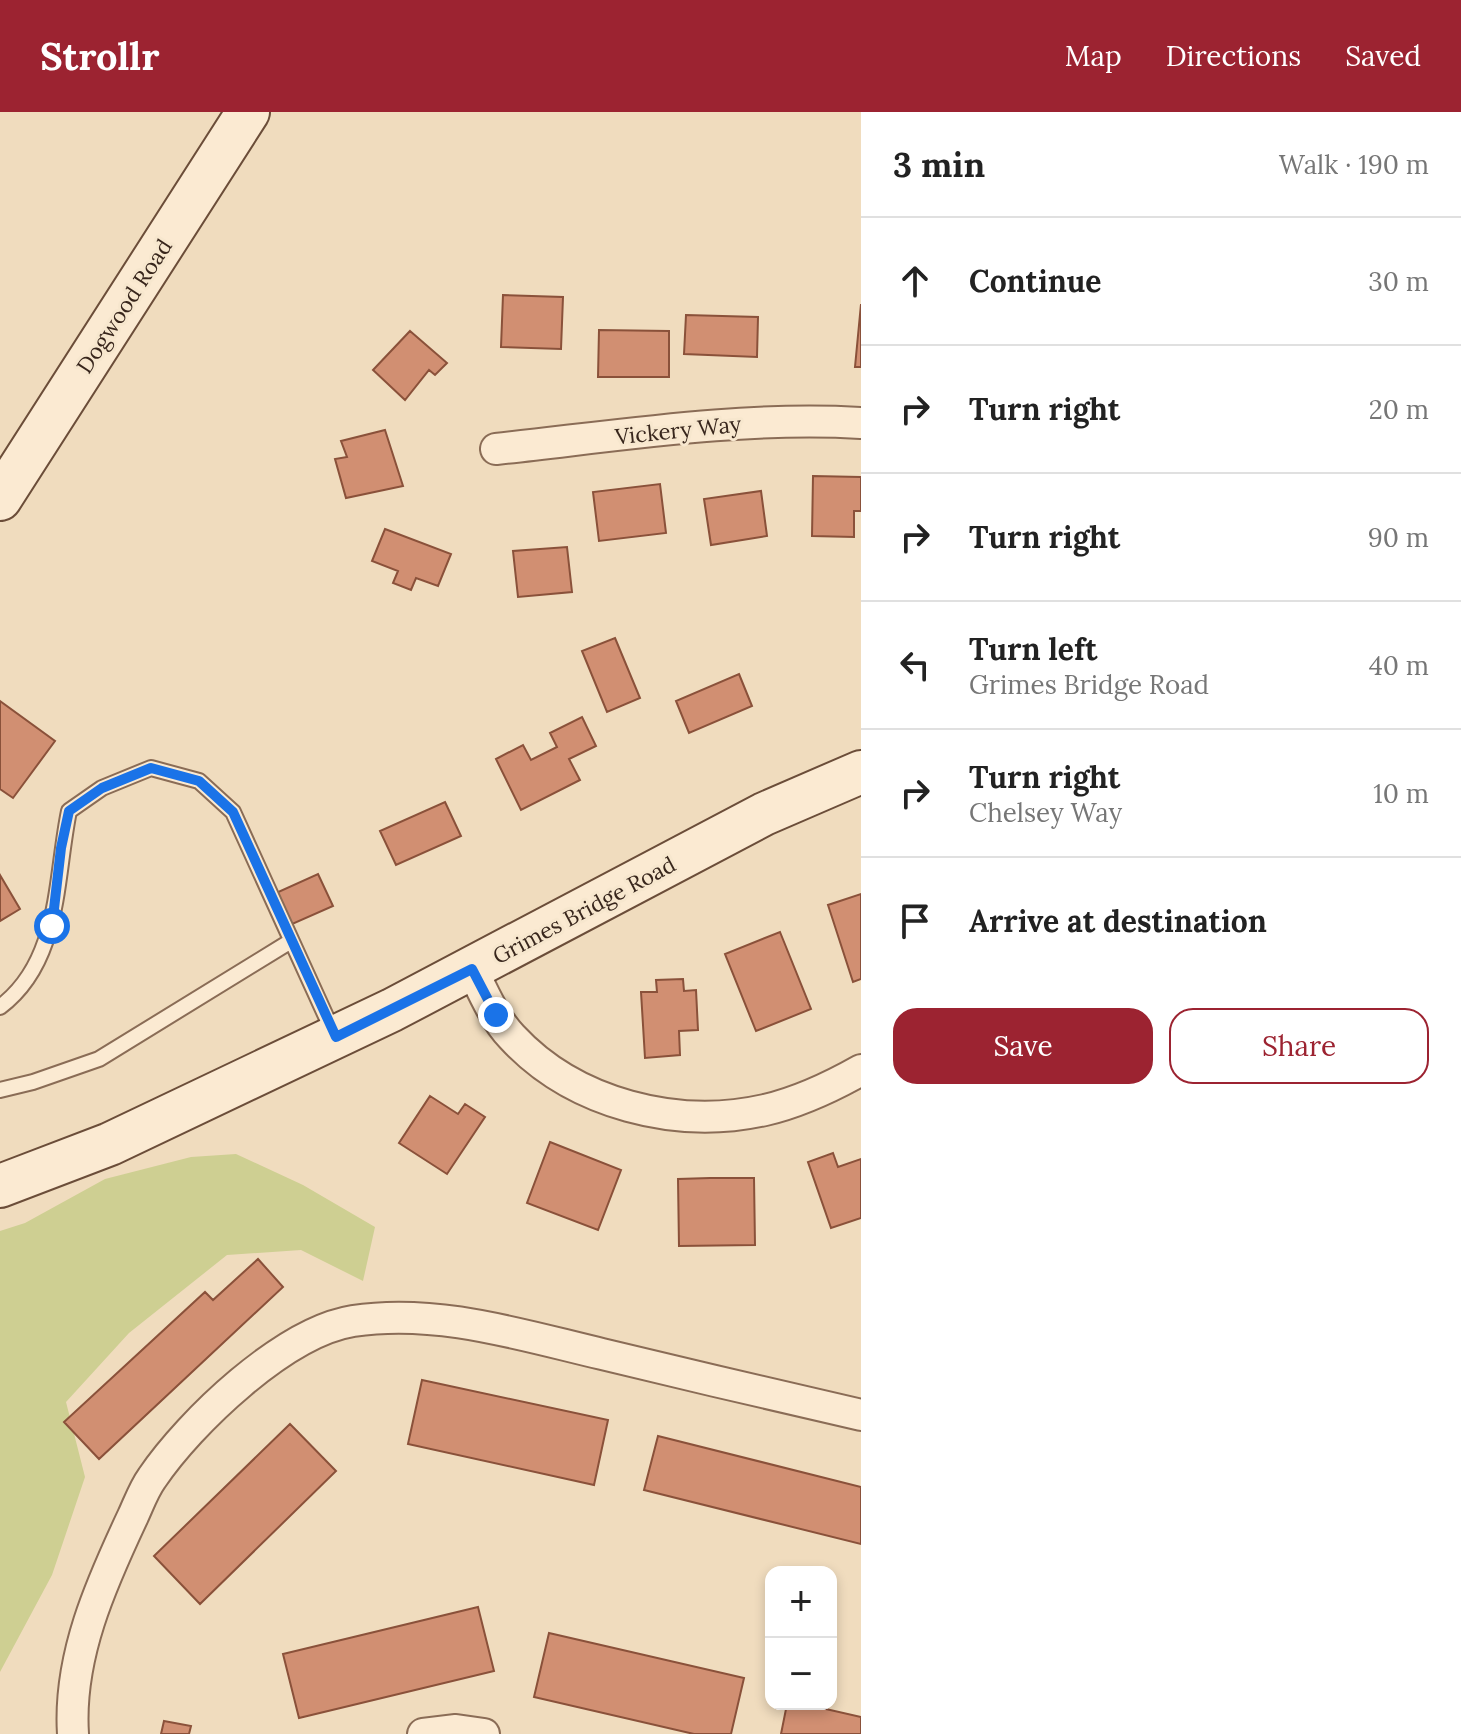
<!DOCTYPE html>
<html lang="en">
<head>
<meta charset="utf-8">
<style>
	:root { --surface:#fff; --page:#f2f2f2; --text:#222; --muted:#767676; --line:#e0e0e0; --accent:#9c2331 }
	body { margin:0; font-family:Lora,serif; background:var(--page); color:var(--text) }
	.controls { position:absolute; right:24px; bottom:24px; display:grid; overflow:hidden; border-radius:16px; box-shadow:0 4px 12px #0003 }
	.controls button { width:72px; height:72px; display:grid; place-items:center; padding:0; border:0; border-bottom:2px solid var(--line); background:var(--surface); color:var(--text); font:40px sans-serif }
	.stop { position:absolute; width:24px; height:24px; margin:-18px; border:6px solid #1a73e8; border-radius:50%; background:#fff }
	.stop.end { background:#1a73e8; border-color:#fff; box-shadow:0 2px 8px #0008 }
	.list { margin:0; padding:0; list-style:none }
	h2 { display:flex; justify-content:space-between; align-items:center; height:104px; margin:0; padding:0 32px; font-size:34px }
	h2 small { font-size:26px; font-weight:400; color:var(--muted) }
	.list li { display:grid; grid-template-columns:52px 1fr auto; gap:24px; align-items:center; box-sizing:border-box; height:128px; padding:0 32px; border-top:2px solid var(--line) }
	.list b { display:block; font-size:30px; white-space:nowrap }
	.list p { margin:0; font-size:26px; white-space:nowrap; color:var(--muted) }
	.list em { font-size:26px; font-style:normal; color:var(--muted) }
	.actions { display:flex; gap:16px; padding:24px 32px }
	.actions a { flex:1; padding:18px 0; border:2px solid var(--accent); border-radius:24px; text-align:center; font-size:28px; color:var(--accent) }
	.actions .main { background:var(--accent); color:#fff }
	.icon { flex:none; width:44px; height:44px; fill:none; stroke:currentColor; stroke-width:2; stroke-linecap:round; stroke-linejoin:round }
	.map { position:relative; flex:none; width:861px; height:1622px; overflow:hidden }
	header { display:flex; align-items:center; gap:48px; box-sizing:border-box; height:112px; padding:0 40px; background:var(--accent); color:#fff }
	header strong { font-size:38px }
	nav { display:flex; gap:44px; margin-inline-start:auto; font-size:28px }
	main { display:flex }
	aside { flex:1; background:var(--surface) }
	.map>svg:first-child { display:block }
</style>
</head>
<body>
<header>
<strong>Strollr</strong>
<nav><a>Map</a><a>Directions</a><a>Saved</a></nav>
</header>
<main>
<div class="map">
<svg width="861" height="1622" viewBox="0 0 861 1622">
	<rect width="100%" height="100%" fill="#f0dcbe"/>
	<path fill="#cecf92" d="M 236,1042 L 303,1073 L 375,1115 L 363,1169 L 301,1138 L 227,1143 L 129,1221 L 66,1290 L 85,1365 L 52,1463 L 0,1560 L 0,1119 L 25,1111 L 105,1067 L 191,1045 Z"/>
	<path fill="#d18f72" stroke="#8a513a" stroke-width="2" d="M 503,183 L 563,185 L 561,237 L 501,235 Z
		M 861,192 L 861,255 L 855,255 Z
		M 686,203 L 758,205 L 757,245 L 684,242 Z
		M 599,218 L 669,219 L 669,265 L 598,265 Z
		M 410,219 L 447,251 L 435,263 L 429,258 L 405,288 L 373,258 Z
		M 385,318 L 403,374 L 346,386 L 335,347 L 347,345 L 341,329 Z
		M 813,364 L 861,365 L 861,399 L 854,399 L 854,425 L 812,424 Z
		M 660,372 L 666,421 L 599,429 L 593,380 Z
		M 761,379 L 767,424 L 711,433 L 704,387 Z
		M 385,417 L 451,442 L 438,474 L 416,466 L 411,478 L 393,471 L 398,459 L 372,449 Z
		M 567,435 L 572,480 L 518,485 L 513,439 Z
		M 615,526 L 640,586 L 607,600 L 582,539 Z
		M 739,562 L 752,594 L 689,621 L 676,589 Z
		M 0,589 L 55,629 L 13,686 L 0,677 Z
		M 582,605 L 596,634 L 569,647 L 580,668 L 521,698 L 496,647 L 523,633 L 531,648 L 557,635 L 550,621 Z
		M 445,690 L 461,724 L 396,753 L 380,719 Z
		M 318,762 L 333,794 L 290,813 L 276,781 Z
		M 0,763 L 20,797 L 0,809 Z
		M 861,782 L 861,867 L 853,870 L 828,793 Z
		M 780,820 L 811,897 L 756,919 L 725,842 Z
		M 683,867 L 684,879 L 696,878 L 698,918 L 679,919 L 680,943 L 645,946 L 641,880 L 657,880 L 656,868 Z
		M 430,984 L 458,1002 L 465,992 L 485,1005 L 447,1062 L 399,1031 Z
		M 550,1030 L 621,1058 L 598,1118 L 527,1091 Z
		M 833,1041 L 838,1055 L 861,1047 L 861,1106 L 831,1116 L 808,1050 Z
		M 710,1066 L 754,1066 L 755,1133 L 679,1134 L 678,1067 Z
		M 258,1147 L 283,1175 L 99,1347 L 64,1310 L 205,1180 L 213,1188 Z
		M 422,1268 L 608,1308 L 594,1373 L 408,1332 Z
		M 290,1312 L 336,1359 L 200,1492 L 154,1444 Z
		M 658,1324 L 861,1375 L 861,1432 L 644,1378 Z
		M 478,1495 L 494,1559 L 299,1606 L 283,1542 Z
		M 549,1521 L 744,1566 L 731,1622 L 694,1622 L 534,1585 Z
		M 787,1592 L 804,1592 L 861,1605 L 861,1622 L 781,1622 Z
		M 164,1609 L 191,1614 L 189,1622 L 161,1622 Z"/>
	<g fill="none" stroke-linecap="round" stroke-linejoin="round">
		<defs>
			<path id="lane" d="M 0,895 C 61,849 55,767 69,699 L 102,676 L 151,656 L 199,669 L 233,700 L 334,922
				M 0,978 L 33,970 L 99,947 L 291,829"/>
			<path id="street" d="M 496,337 C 617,324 739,304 861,311
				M 472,857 C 483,880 494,906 512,925 C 574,992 677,1018 765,998 C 799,990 831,975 861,958
				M 73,1622 C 68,1545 101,1472 133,1404 C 139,1391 144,1377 152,1366 C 190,1310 284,1220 353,1209 C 437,1196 521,1223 602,1242 C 688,1263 775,1283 861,1303
				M 423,1622 L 456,1618 L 484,1622"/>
			<path id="secondary" d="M 0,387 L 248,0
				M 0,1074 L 110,1032 L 392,898 L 764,702 L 861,660"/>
		</defs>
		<use href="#lane" stroke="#8a6c56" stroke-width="18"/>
		<use href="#street" stroke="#8a6c56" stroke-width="34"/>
		<use href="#secondary" stroke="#6b4d39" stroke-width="46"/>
		<use href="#lane" stroke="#fbead2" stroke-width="14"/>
		<use href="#street" stroke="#fbead2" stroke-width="30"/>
		<use href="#secondary" stroke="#fbead2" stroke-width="42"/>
	</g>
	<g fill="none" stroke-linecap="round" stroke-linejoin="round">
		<path stroke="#1a73e8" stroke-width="10" d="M 52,814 L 61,736 L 69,699 L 102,676 L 151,656 L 199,669 L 233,700 L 336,925 L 472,857 L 496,903"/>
	</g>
	<g text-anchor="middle" stroke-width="6" stroke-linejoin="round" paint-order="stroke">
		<g font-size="22" fill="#38261c" stroke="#f7e7ce">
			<text transform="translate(124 194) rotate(-57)" y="8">Dogwood Road</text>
			<text transform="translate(678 318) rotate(-6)" y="8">Vickery Way</text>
			<text transform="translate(584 798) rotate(-28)" y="8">Grimes Bridge Road</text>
		</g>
	</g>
</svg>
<div class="controls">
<button>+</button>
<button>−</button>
</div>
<div class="stop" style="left:52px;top:814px"></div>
<div class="stop end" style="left:496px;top:903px"></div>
</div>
<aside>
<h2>3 min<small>Walk · 190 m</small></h2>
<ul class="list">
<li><svg class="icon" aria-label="ahead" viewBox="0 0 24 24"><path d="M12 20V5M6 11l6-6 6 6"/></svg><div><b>Continue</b></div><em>30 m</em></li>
<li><svg class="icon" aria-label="right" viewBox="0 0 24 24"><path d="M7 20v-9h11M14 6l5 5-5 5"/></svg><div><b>Turn right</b></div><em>20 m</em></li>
<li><svg class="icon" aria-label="right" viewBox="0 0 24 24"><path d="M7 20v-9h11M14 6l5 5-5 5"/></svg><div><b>Turn right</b></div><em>90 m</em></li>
<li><svg class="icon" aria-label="left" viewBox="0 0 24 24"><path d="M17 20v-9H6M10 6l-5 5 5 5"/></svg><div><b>Turn left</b><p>Grimes Bridge Road</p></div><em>40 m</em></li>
<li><svg class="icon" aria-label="right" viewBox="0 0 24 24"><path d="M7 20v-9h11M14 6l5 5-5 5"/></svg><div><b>Turn right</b><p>Chelsey Way</p></div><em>10 m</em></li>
<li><svg class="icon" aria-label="arrive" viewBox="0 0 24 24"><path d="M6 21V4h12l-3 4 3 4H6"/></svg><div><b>Arrive at destination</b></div></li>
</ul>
<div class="actions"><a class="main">Save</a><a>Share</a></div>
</aside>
</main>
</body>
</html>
